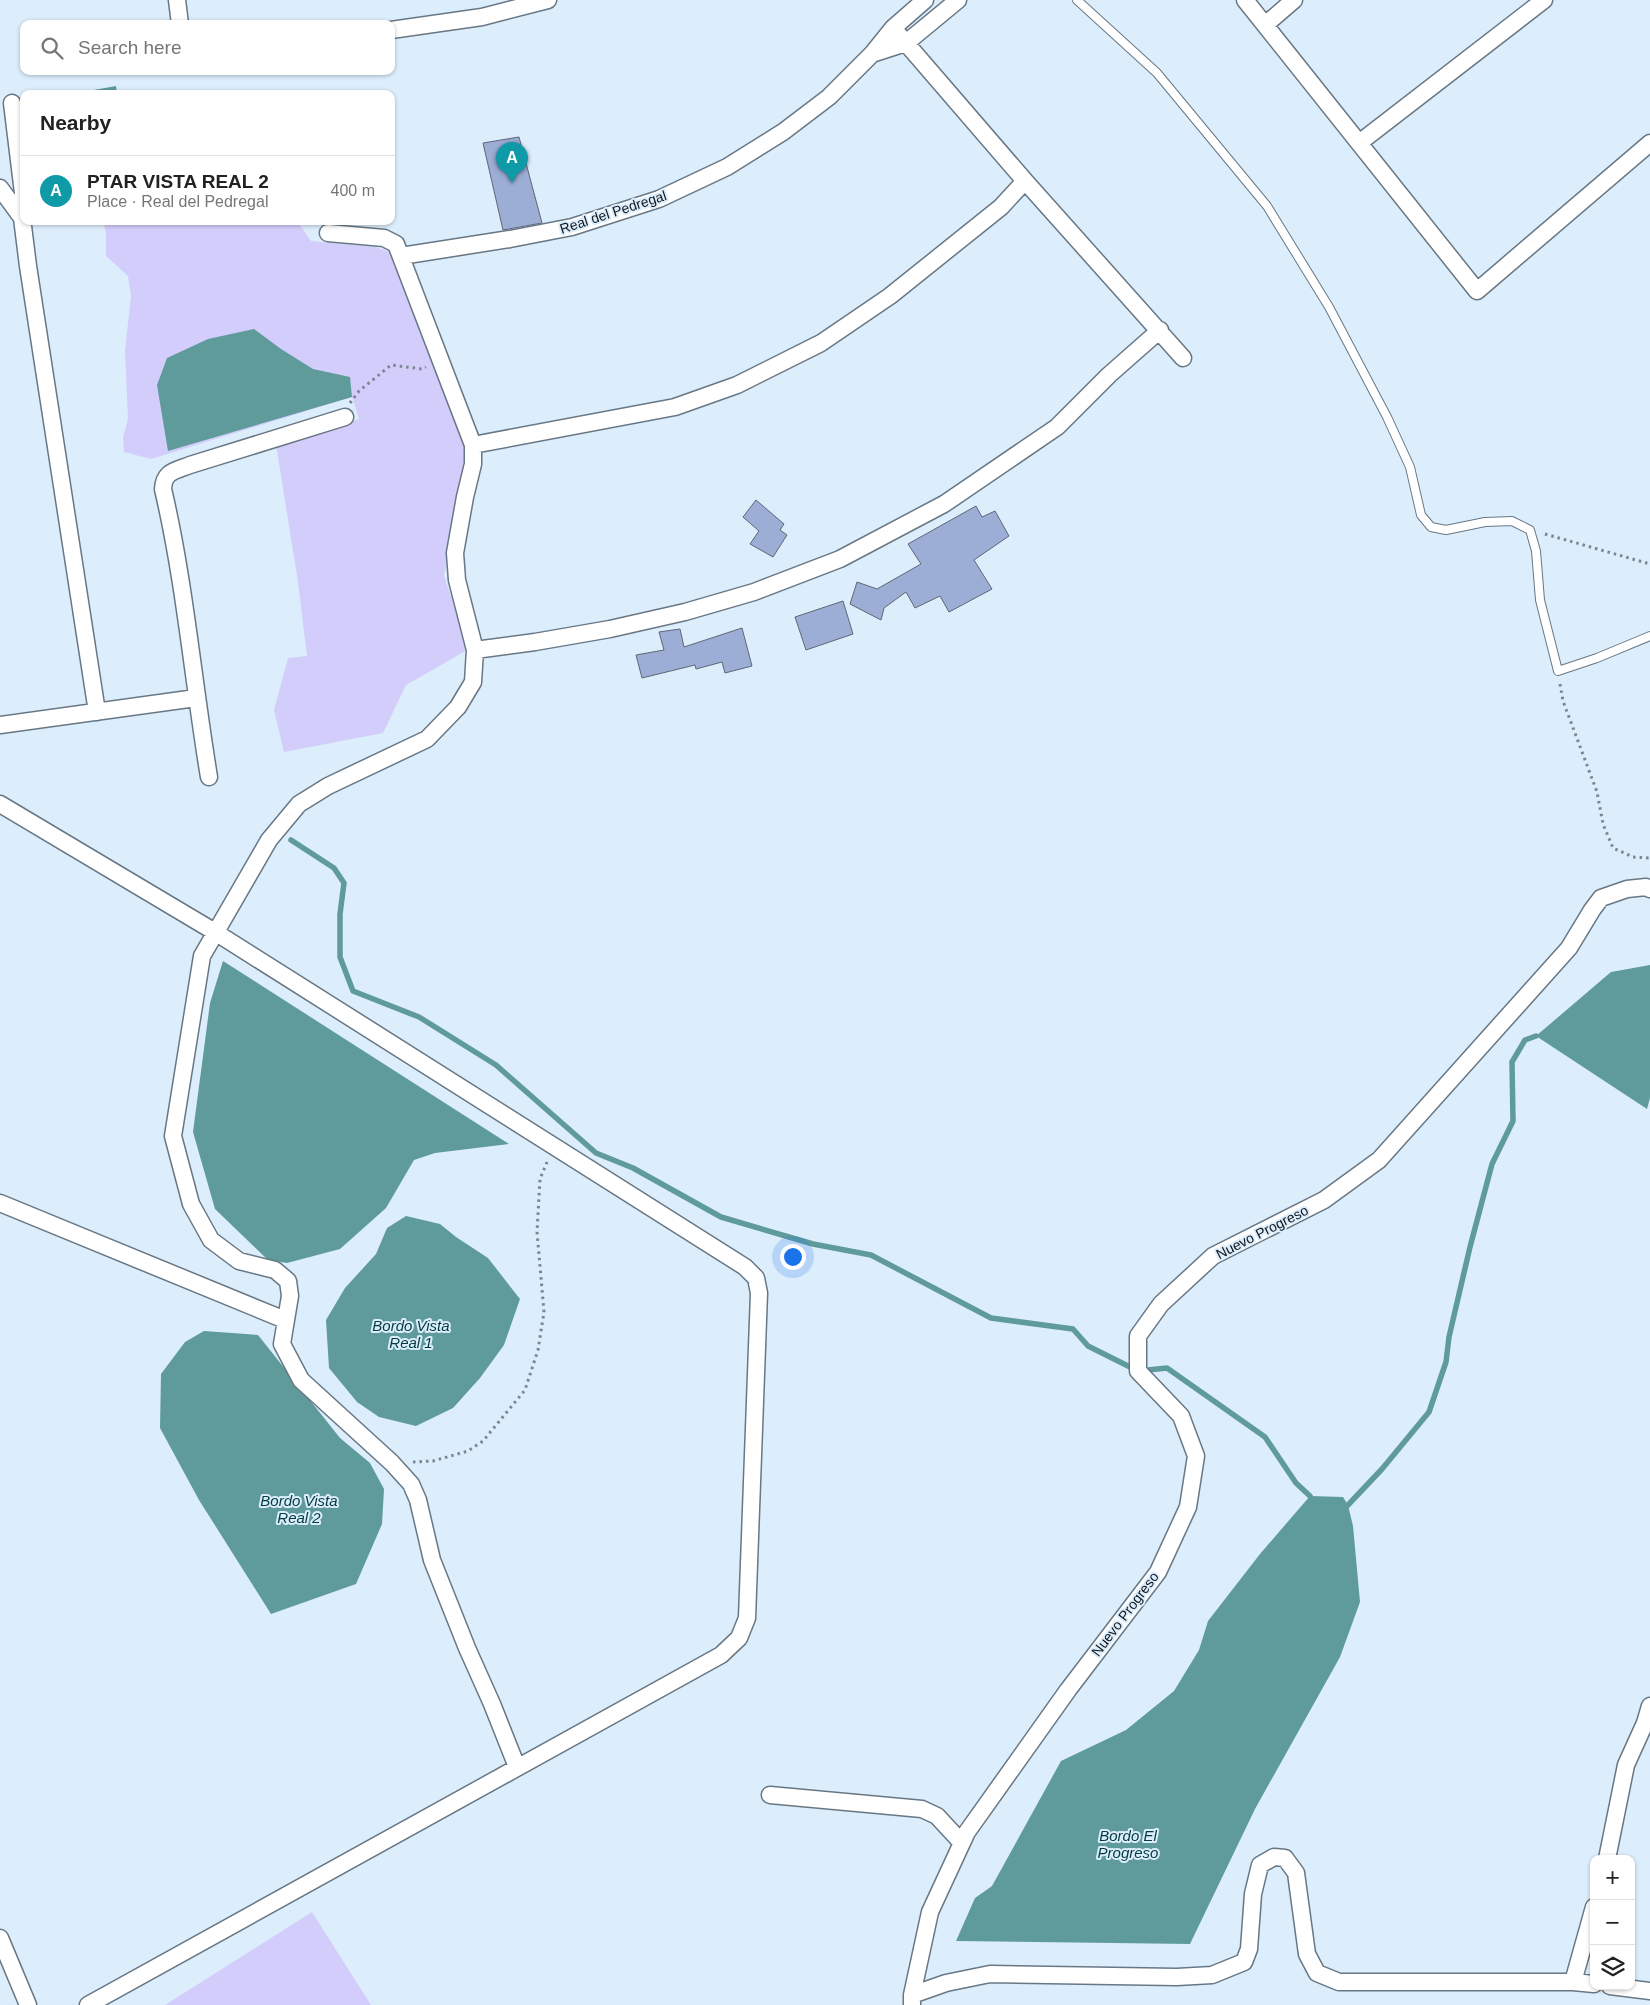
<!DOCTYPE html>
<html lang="en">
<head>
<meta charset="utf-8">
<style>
	:root { --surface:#fff; --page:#f6f6f6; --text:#222; --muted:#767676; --line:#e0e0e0; --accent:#a81856 }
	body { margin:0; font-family:Arial,sans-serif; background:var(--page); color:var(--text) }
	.controls { position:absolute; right:15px; bottom:15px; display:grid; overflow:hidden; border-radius:10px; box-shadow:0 1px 4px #0004 }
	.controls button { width:45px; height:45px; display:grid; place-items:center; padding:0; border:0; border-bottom:1px solid var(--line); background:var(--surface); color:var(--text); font:25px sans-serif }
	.you { position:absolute; left:792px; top:1256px; width:18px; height:18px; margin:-12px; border:4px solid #fff; border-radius:50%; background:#1a73e8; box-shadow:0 0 0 8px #1a73e833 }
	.badge { display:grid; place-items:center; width:32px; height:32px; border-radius:50%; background:var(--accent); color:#fff; font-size:16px; font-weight:700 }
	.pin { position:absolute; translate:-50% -41px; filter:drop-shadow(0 1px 2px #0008) }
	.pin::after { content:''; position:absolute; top:26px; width:18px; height:15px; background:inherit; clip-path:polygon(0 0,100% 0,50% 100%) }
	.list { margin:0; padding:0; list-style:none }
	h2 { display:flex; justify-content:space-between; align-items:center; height:65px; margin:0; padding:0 20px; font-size:21px }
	h2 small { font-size:16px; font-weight:400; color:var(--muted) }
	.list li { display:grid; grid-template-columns:32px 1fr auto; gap:15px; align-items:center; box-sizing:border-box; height:70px; padding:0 20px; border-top:1px solid var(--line) }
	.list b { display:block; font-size:19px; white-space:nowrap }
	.list p { margin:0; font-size:16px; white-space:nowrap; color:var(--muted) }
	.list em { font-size:16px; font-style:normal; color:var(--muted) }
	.icon { flex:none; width:28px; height:28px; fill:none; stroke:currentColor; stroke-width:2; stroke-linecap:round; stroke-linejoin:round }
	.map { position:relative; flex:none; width:1650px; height:2005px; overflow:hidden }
	.search { position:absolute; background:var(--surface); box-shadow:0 1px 4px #0004; left:20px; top:20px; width:375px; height:55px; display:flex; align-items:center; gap:12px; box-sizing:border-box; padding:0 18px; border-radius:10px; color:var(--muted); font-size:19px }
	.panel { position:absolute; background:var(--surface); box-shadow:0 1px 4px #0004; left:20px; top:90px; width:375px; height:135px; border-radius:10px }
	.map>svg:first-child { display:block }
</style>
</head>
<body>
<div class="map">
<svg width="1650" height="2005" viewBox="0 0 1650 2005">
	<rect width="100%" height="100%" fill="#dcedfc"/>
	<path fill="#d3cdfb" d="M 103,221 L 297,221 L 311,241 L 375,247 L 393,253 L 477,441 L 459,503 L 444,576 L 469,649 L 406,685 L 383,733 L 284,752 L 274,710 L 288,658 L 307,656 L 298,582 L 276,445 L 359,419 L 352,397 L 151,459 L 124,452 L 123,438 L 128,419 L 125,351 L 131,296 L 128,276 L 106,256 L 106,232 Z
		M 312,1912 L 371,2005 L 165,2005 Z"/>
	<path fill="#5f9b9b" d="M 116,86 L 117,94 L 83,94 L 83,92 Z
		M 254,329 L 281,349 L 313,369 L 350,377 L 352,397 L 168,451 L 157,385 L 167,358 L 208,339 Z
		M 223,961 L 509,1144 L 435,1153 L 414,1160 L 386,1208 L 340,1249 L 287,1263 L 268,1260 L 215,1209 L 193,1132 L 210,1003 Z
		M 1650,965 L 1650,1098 L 1647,1109 L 1536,1036 L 1611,972 Z
		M 406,1216 L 440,1224 L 456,1237 L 488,1258 L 520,1299 L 504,1345 L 480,1378 L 453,1408 L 416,1426 L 379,1417 L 357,1402 L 329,1368 L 326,1320 L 345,1288 L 376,1254 L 387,1228 Z
		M 204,1331 L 258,1335 L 340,1438 L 370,1463 L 384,1489 L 382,1524 L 356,1584 L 271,1614 L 199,1500 L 160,1428 L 161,1374 L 185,1342 Z
		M 1310,1496 L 1343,1497 L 1348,1505 L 1353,1526 L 1360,1602 L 1340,1657 L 1255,1809 L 1190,1944 L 956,1941 L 975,1898 L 992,1886 L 1061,1761 L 1126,1730 L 1174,1691 L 1199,1650 L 1208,1621 L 1260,1554 Z"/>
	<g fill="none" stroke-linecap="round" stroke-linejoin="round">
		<path stroke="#5f9b9b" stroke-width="5.5" d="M 291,840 L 334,868 L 344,883 L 340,914 L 340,957 L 353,991 L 419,1017 L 496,1065 L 596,1153 L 633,1168 L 721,1217 L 813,1244 L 871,1255 L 991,1318 L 1073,1329 L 1088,1346 L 1138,1371 L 1167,1368 L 1265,1437 L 1296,1483 L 1310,1496
			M 1348,1505 L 1382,1469 L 1429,1412 L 1446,1362 L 1449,1337 L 1470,1247 L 1492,1164 L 1513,1121 L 1512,1062 L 1525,1040 L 1536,1036"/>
	</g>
	<path fill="#9cadd6" stroke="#5f6676" d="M 519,137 L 542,223 L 503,230 L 483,143 Z
		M 756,500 L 784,524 L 780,530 L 787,535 L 773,557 L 750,544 L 759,531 L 743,517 Z
		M 976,506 L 982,517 L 995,511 L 1009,536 L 974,560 L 992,589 L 949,612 L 940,596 L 915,608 L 906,592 L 884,608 L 881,620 L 850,604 L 857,582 L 877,589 L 921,564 L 908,544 Z
		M 843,601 L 853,634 L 806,650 L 795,617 Z
		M 742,628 L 752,666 L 725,673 L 722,662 L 696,669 L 695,665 L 642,678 L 636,655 L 664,650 L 659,632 L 680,629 L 684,647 Z"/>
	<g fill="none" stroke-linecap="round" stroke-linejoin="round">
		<defs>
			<path id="lane" d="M 1077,0 L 1157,73 L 1267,206 L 1329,307 L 1387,417 L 1410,467 L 1421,515 L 1431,527 L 1446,530 L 1485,522 L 1512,521 L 1530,530 L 1536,551 L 1540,600 L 1558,671 L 1597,658 L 1650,636"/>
			<path id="street" d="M 177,0 L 180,24
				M 1245,0 L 1477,291 L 1650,143
				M 1265,25 L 1294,0
				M 893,28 L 1025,181 L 1183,358
				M 391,30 L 482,17 L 548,0
				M 872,54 L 906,43 L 958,0
				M 12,103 L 23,193 L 22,218 L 28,266 L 97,712
				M 1359,143 L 1544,0
				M 0,188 L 22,218
				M 328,233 L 384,238 L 396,244 L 473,445 L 473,464 L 465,497 L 455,553 L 457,580 L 475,650 L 473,682 L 458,707 L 427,739 L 328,786 L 299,804 L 269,840 L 202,956 L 173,1136 L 191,1204 L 211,1240 L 239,1261 L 275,1270 L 288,1281 L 290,1296 L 282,1344 L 301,1380 L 392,1463 L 411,1484 L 418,1500 L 432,1560 L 467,1648 L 492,1704 L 517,1767
				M 401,256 L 510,239 L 572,227 L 659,199 L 727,167 L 783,132 L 829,97 L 872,54 L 893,28 L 925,0
				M 473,445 L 675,407 L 737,385 L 821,343 L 890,296 L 1001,207 L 1025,181
				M 475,650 L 535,642 L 610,629 L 685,612 L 754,592 L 840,559 L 944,504 L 1057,427 L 1109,375 L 1160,330
				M 0,725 L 196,698
				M 209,777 C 193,681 185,583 163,489 C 164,471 175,471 190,465 L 345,417
				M 0,804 L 215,932 L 745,1267 L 756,1278 L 759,1293 L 747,1618 L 739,1638 L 721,1655 L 88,2005
				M 0,1203 L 285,1320
				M 770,1795 L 922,1809 L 937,1816 L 962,1843
				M 1607,1859 L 1626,1765 L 1645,1723 L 1650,1706
				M 0,1938 L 28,2005
				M 1573,1982 L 1594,1907
				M 1610,1986 L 1650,1991
				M 912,1995 L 946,1983 L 990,1974 L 1177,1977 L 1212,1975 L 1244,1962 L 1249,1949 L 1253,1894 L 1260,1865 L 1274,1857 L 1285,1858 L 1296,1873 L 1307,1954 L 1317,1973 L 1339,1982 L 1573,1982 L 1594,1984
				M 912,2005 L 912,1995 L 930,1912 L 967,1832 L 1068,1690 L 1158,1572 L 1188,1507 L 1196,1456 L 1181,1416 L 1138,1371 L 1138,1336 L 1161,1304 L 1213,1256 L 1324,1200 L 1379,1160 L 1569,948 L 1592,910 L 1601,898 L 1627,889 L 1646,887 L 1650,889"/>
		</defs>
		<use href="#lane" stroke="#687784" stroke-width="10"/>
		<use href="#street" stroke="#687784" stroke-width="19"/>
		<path stroke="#7a8690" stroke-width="3" stroke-dasharray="2.5 4" stroke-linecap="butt" d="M 350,403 L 359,391 L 391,365 L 422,369 L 426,367
			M 1545,534 L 1650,564
			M 1560,684 L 1563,701 L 1597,792 L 1603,824 L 1613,848 L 1633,857 L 1650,858
			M 413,1462 L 433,1461 L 468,1451 L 483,1441 L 525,1390 L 538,1350 L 544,1312 L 537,1232 L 540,1179 L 547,1162"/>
		<use href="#lane" stroke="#fff" stroke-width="8"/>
		<use href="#street" stroke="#fff" stroke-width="16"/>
	</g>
	<g text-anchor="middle" stroke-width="4" stroke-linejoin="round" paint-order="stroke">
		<g font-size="14" fill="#12181d" stroke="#dcedfc">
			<text transform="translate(613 212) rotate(-18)" y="5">Real del Pedregal</text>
			<text transform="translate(1262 1232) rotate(-27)" y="5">Nuevo Progreso</text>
			<text transform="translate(1125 1614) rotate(-53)" y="5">Nuevo Progreso</text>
		</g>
		<g font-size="15" font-style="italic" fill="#003c3d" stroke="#dcedfc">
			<text x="411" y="1331">Bordo Vista<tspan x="411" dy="17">Real 1</tspan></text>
			<text x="299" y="1506">Bordo Vista<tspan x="299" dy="17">Real 2</tspan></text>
			<text x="1128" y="1841">Bordo El<tspan x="1128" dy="17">Progreso</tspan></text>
		</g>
	</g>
</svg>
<div class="controls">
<button>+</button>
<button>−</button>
<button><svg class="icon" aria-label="layers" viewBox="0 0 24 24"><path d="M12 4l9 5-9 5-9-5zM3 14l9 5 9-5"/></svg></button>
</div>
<div class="you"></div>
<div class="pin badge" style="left:512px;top:183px;background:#0f9aa8">A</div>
<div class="search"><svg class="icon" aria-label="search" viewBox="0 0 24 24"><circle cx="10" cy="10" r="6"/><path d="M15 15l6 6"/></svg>Search here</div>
<section class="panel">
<h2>Nearby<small></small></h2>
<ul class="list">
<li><span class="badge" style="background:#0f9aa8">A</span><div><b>PTAR VISTA REAL 2</b><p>Place · Real del Pedregal</p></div><em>400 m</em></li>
</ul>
</section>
</div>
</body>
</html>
